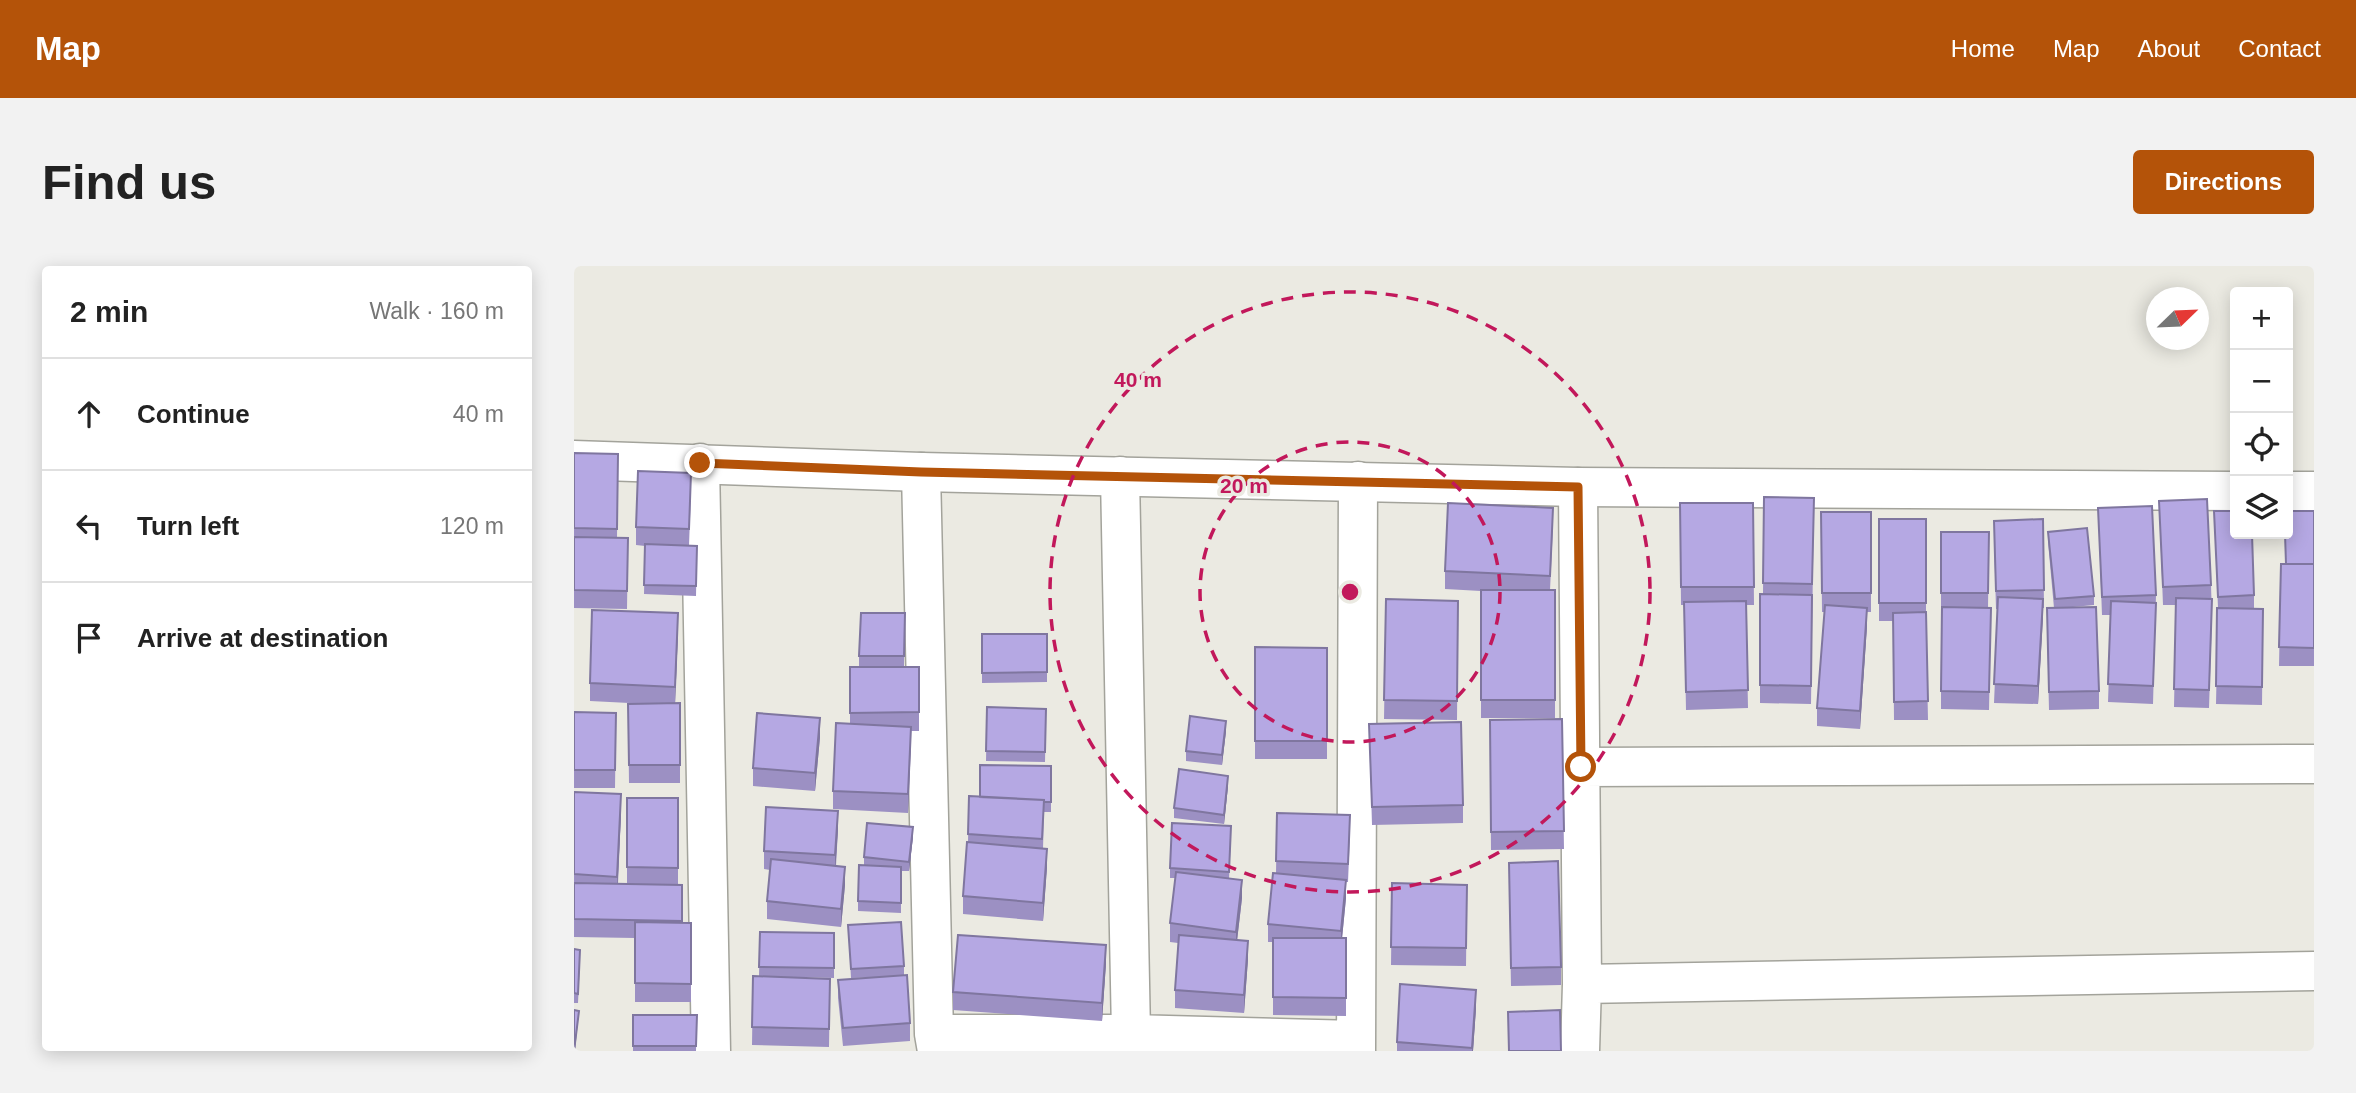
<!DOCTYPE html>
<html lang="en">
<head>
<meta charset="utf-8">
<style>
	:root { --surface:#fff; --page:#f2f2f2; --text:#222; --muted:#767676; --line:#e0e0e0; --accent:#b45309 }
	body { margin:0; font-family:Helvetica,sans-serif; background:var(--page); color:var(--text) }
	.controls { position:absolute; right:21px; top:21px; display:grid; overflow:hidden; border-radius:7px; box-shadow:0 4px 18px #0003 }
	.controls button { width:63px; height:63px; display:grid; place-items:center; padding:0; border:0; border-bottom:2px solid var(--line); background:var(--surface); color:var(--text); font:35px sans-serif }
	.compass { position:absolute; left:1572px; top:21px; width:63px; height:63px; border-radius:50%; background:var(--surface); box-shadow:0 4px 18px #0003; rotate:67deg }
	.stop { position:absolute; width:21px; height:21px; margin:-16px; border:5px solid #b45309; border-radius:50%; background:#fff }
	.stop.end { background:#b45309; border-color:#fff; box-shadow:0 2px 7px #0008 }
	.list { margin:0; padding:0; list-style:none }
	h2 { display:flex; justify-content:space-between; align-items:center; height:91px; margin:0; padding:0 28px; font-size:30px }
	h2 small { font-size:23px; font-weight:400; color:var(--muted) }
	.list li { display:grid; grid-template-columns:46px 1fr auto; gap:21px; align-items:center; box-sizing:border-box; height:112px; padding:0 28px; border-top:2px solid var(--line) }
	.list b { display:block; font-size:26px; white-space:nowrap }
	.list em { font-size:23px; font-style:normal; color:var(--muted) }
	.icon { flex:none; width:38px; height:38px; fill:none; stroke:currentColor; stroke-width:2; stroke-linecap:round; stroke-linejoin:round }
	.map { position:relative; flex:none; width:1740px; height:785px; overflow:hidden; border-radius:7px }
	header { display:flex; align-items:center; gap:42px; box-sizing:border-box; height:98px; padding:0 35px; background:var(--accent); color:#fff }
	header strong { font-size:33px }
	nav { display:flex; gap:38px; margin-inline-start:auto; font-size:24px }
	.intro { display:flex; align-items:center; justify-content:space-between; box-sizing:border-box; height:168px; padding:0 42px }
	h1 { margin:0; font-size:49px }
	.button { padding:18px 32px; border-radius:7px; background:var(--accent); color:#fff; font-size:24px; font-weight:700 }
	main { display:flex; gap:42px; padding:0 42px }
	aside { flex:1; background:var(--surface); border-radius:7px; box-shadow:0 4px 18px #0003 }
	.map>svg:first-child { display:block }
</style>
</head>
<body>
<header>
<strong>Map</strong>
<nav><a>Home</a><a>Map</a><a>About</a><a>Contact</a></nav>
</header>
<div class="intro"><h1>Find us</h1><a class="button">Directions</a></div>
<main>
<aside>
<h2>2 min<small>Walk · 160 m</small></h2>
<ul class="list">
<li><svg class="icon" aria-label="ahead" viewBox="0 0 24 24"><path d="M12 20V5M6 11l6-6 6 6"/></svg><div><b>Continue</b></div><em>40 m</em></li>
<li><svg class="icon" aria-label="left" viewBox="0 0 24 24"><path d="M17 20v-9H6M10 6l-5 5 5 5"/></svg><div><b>Turn left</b></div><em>120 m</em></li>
<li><svg class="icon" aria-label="arrive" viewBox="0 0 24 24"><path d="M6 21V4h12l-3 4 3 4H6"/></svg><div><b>Arrive at destination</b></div></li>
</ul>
</aside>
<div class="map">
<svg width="1740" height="785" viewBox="0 0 1740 785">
	<rect width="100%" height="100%" fill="#ebeae2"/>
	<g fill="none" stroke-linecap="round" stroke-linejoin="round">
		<defs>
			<path id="minor" d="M 126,197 L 137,785
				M 347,206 L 360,768 L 363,785
				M 546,210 L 557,768
				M 1004,221 L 1008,718 L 1006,785
				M 1007,501 L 1740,498
				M 1008,718 L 1740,705
				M 360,768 L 557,768 L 782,774
				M 782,785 L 784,215"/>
			<path id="tertiary" d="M 0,194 L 347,206 L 1004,221 L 1661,225
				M 1714,225 L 1740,225"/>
		</defs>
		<use href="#minor" stroke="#a3a39b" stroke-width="41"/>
		<use href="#tertiary" stroke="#a3a39b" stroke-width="41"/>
		<use href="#minor" stroke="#fff" stroke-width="38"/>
		<use href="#tertiary" stroke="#fff" stroke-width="38"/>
	</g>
	<path fill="#9c90c3" d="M 0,187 L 44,188 L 43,272 L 54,272 L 53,343 L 0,342 Z
		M 117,225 L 115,280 L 123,280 L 122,330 L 70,328 L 71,280 L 62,279 L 62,261 Z
		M 1190,231 L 1240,232 L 1237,438 L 1186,437 L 1186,328 L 1189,328 Z
		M 1585,235 L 1637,319 L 1638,351 L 1635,442 L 1600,441 L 1602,339 L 1589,339 Z
		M 1106,237 L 1179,237 L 1180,339 L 1172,339 L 1174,442 L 1112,444 L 1110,339 L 1107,339 Z
		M 1524,242 L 1582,329 L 1579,438 L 1534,436 L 1537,349 L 1528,349 Z
		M 1640,245 L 1680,329 L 1680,343 L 1689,343 L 1688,439 L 1642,438 L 1644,342 Z
		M 1740,245 L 1740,400 L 1705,400 L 1707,298 L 1712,298 Z
		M 1247,246 L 1297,246 L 1297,346 L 1293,346 L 1293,360 L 1286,463 L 1243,460 L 1243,442 L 1251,346 L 1248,346 Z
		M 1305,253 L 1352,253 L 1352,355 L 1354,454 L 1320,454 L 1319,355 L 1305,355 Z
		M 1469,253 L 1470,342 L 1469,342 L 1464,438 L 1420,437 L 1424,343 L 1422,343 L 1420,273 Z
		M 979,260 L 976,324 L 981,324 L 981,452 L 907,452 L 907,325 L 871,323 L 871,305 Z
		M 1367,266 L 1415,266 L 1414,342 L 1417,342 L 1415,444 L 1367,443 Z
		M 1474,266 L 1520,330 L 1520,339 L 1499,341 L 1525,425 L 1525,443 L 1475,444 L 1473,360 L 1480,342 L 1474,276 Z
		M 812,333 L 884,335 L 883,454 L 810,453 Z
		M 331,347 L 330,400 L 285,400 L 285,390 Z
		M 104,365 L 101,438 L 106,437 L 106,517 L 55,517 L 54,438 L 75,438 L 16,435 L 16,417 Z
		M 408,368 L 473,368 L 473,416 L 408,417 Z
		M 681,381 L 753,382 L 753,493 L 681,493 Z
		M 276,401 L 345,401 L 345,465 L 337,465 L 334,547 L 259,543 L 259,525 L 276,458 Z
		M 413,441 L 472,443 L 471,496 L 412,495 Z
		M 0,446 L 42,447 L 41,522 L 0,522 Z
		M 988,453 L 990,583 L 917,584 L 916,454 Z
		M 795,458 L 889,539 L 889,557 L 798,559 Z
		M 652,465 L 648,499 L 612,495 L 612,485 Z
		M 246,471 L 241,525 L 179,520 L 179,502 Z
		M 477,500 L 477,546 L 470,546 L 469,583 L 473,601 L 469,655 L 389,648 L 389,630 L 394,576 L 395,530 L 406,531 Z
		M 654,520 L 650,558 L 600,552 L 600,542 Z
		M 0,526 L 47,547 L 44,618 L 53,618 L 53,532 L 104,532 L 104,618 L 108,619 L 108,657 L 117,657 L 117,736 L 61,736 L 61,672 L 0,671 Z
		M 703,547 L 776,567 L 774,616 L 772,616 L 772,632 L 768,672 L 772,672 L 772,750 L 699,749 L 699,676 L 694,676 L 694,658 L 702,607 Z
		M 264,563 L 262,600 L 271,619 L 267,661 L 193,653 L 193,635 L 196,604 L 190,603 L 190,585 Z
		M 657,570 L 655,613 L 668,632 L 663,674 L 674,693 L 670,747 L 601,742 L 601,724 L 604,677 L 596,676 L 596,657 L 601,612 L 596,612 L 596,602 Z
		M 339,571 L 335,605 L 327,605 L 327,647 L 284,645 L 284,635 L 290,600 L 290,591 Z
		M 935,615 L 987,701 L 987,719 L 937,720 Z
		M 818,617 L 893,619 L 892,700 L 817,699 Z
		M 274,659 L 330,700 L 330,709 L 336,757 L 336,775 L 269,780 L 264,732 L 264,714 L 315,711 L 277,712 Z
		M 186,666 L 260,667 L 260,712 L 215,711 L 256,713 L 255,781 L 178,779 L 179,710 L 185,710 Z
		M 0,683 L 6,694 L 4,737 L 0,737 Z
		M 532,697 L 528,755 L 379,744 L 379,726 Z
		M 902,742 L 899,785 L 823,785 L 823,776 Z
		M 59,749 L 123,749 L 122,785 L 59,785 Z"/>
	<path fill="#7f769f" d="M 1469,333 L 1469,352 L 1464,438 L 1464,420 Z
		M 1293,342 L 1293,360 L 1286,463 L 1286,445 Z
		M 104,347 L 104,365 L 101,439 L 101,421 Z
		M 246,452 L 246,471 L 241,525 L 241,507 Z
		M 652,455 L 652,465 L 648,499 L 648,489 Z
		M 337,461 L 337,479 L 334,547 L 334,528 Z
		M 654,510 L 654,520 L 650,558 L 650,549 Z
		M 47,528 L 47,547 L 43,629 L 43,611 Z
		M 264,545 L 264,563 L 261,608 L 261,589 Z
		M 339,561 L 339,571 L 335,605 L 335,596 Z
		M 473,583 L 473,601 L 469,655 L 469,637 Z
		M 271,601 L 271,619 L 267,661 L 267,643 Z
		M 668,614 L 668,632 L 662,684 L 662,666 Z
		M 772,614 L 772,632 L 767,683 L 767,665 Z
		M 674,675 L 674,693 L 670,747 L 670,729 Z
		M 532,679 L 532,697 L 528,755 L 528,737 Z
		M 902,724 L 902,742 L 899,785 L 898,785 Z
		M 5,745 L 1,785 L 0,785 Z"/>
	<path fill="#b5a8e3" stroke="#7f769f" stroke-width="2" d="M 0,187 L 44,188 L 43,263 L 0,262 Z
		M 64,205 L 117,207 L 115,263 L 62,261 Z
		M 1190,231 L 1240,232 L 1238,318 L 1189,317 Z
		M 1633,233 L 1637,319 L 1589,321 L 1585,235 Z
		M 874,237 L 979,242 L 976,310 L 871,305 Z
		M 1106,237 L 1179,237 L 1180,321 L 1107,321 Z
		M 1578,240 L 1582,329 L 1528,331 L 1524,242 Z
		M 1640,245 L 1661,245 L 1661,268 L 1678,268 L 1680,329 L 1644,331 Z
		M 1714,245 L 1740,245 L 1740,298 L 1712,298 L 1711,268 L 1714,268 Z
		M 1247,246 L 1297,246 L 1297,327 L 1248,327 Z
		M 1305,253 L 1352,253 L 1352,337 L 1305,337 Z
		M 1469,253 L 1470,324 L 1422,325 L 1420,255 Z
		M 1513,262 L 1520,330 L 1481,333 L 1474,266 Z
		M 1367,266 L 1415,266 L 1414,327 L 1367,327 Z
		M 0,271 L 54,272 L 53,325 L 0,324 Z
		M 71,278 L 123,280 L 122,320 L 70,319 Z
		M 1707,298 L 1740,298 L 1740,382 L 1705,381 Z
		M 907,324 L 981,324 L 981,434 L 907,434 Z
		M 1186,328 L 1238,329 L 1237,420 L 1186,419 Z
		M 1424,331 L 1469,333 L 1464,420 L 1420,418 Z
		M 1602,332 L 1638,333 L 1635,424 L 1600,423 Z
		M 812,333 L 884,335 L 883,435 L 810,434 Z
		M 1172,335 L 1174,424 L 1112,426 L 1110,336 Z
		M 1537,335 L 1582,337 L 1579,420 L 1534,418 Z
		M 1251,339 L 1293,342 L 1286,445 L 1243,442 Z
		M 1368,341 L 1417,342 L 1415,426 L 1367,425 Z
		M 1522,341 L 1525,425 L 1475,426 L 1473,342 Z
		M 1643,342 L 1689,343 L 1688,421 L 1642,420 Z
		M 18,344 L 104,347 L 101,421 L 16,417 Z
		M 1352,346 L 1354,435 L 1320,436 L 1319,347 Z
		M 287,347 L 331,347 L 330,390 L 285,390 Z
		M 408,368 L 473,368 L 473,406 L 408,407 Z
		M 681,381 L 753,382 L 753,475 L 681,475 Z
		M 276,401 L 345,401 L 345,446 L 276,447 Z
		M 106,437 L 106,499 L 55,499 L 54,438 Z
		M 413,441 L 472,443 L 471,486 L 412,485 Z
		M 0,446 L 42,447 L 41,504 L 0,504 Z
		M 183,447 L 246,452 L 241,507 L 179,502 Z
		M 616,450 L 652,455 L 648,489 L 612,485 Z
		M 988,453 L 990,565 L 917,566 L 916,454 Z
		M 887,456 L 889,539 L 798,541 L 795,458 Z
		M 262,457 L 337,461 L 334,528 L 259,525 Z
		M 406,499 L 477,500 L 477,536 L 470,536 L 470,534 L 406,531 Z
		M 605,503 L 654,510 L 650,549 L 600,542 Z
		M 0,526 L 47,528 L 43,611 L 0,608 Z
		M 395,530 L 470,534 L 468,573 L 394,568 Z
		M 53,532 L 104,532 L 104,602 L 53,601 Z
		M 192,541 L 264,545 L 261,589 L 190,585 Z
		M 703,547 L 776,549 L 774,598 L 702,595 Z
		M 293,557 L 339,561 L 335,596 L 290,591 Z
		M 598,557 L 657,560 L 655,606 L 596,602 Z
		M 393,576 L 473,583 L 469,637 L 389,630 Z
		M 197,593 L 271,601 L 267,643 L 193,635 Z
		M 984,595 L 987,701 L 937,702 L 935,597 Z
		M 285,599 L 327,601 L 327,637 L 284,635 Z
		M 602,606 L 668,614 L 662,666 L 596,657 Z
		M 699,607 L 772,614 L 767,665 L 694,658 Z
		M 0,617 L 108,619 L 108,655 L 0,653 Z
		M 818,617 L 893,619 L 892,682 L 817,681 Z
		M 61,656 L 117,657 L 117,718 L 61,717 Z
		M 327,656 L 330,700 L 277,703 L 274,659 Z
		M 186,666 L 260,667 L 260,702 L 185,701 Z
		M 384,669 L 532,679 L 528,737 L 379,726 Z
		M 605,669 L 674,675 L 670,729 L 601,724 Z
		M 699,672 L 772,672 L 772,732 L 699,731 Z
		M 0,683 L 6,684 L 4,728 L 0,727 Z
		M 333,709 L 336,757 L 269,762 L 264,714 Z
		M 179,710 L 256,713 L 255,763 L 178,761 Z
		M 826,718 L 902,724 L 898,782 L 823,776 Z
		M 0,744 L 5,745 L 0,785 Z
		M 986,744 L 987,785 L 935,785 L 934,746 Z
		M 59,749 L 123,749 L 122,780 L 59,780 Z"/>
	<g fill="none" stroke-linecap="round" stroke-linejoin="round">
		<path stroke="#b45309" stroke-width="9" d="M 126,197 L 347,206 L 1004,221 L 1007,501"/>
	</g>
	<g fill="none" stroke="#c2185b" stroke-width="3.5" stroke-dasharray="12 9">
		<circle cx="776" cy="326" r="150"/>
		<circle cx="776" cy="326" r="300"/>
	</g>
	<circle cx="776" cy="326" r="10" fill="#c2185b" stroke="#ebeae2" stroke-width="3.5"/>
	<g font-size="21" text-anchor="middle" font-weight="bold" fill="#c2185b" stroke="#ebeae2" stroke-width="7" stroke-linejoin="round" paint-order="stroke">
		<text x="564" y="121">40 m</text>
		<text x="670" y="227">20 m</text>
	</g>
</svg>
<div class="controls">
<button>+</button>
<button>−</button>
<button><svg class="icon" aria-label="locate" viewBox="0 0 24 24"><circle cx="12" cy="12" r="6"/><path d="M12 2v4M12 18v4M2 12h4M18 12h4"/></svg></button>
<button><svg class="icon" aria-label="layers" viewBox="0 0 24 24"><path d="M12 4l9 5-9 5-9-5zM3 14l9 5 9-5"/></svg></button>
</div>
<svg class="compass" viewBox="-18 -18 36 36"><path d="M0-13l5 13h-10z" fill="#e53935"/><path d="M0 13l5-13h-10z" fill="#767676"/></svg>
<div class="stop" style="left:1007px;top:501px"></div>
<div class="stop end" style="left:126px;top:197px"></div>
</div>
</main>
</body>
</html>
